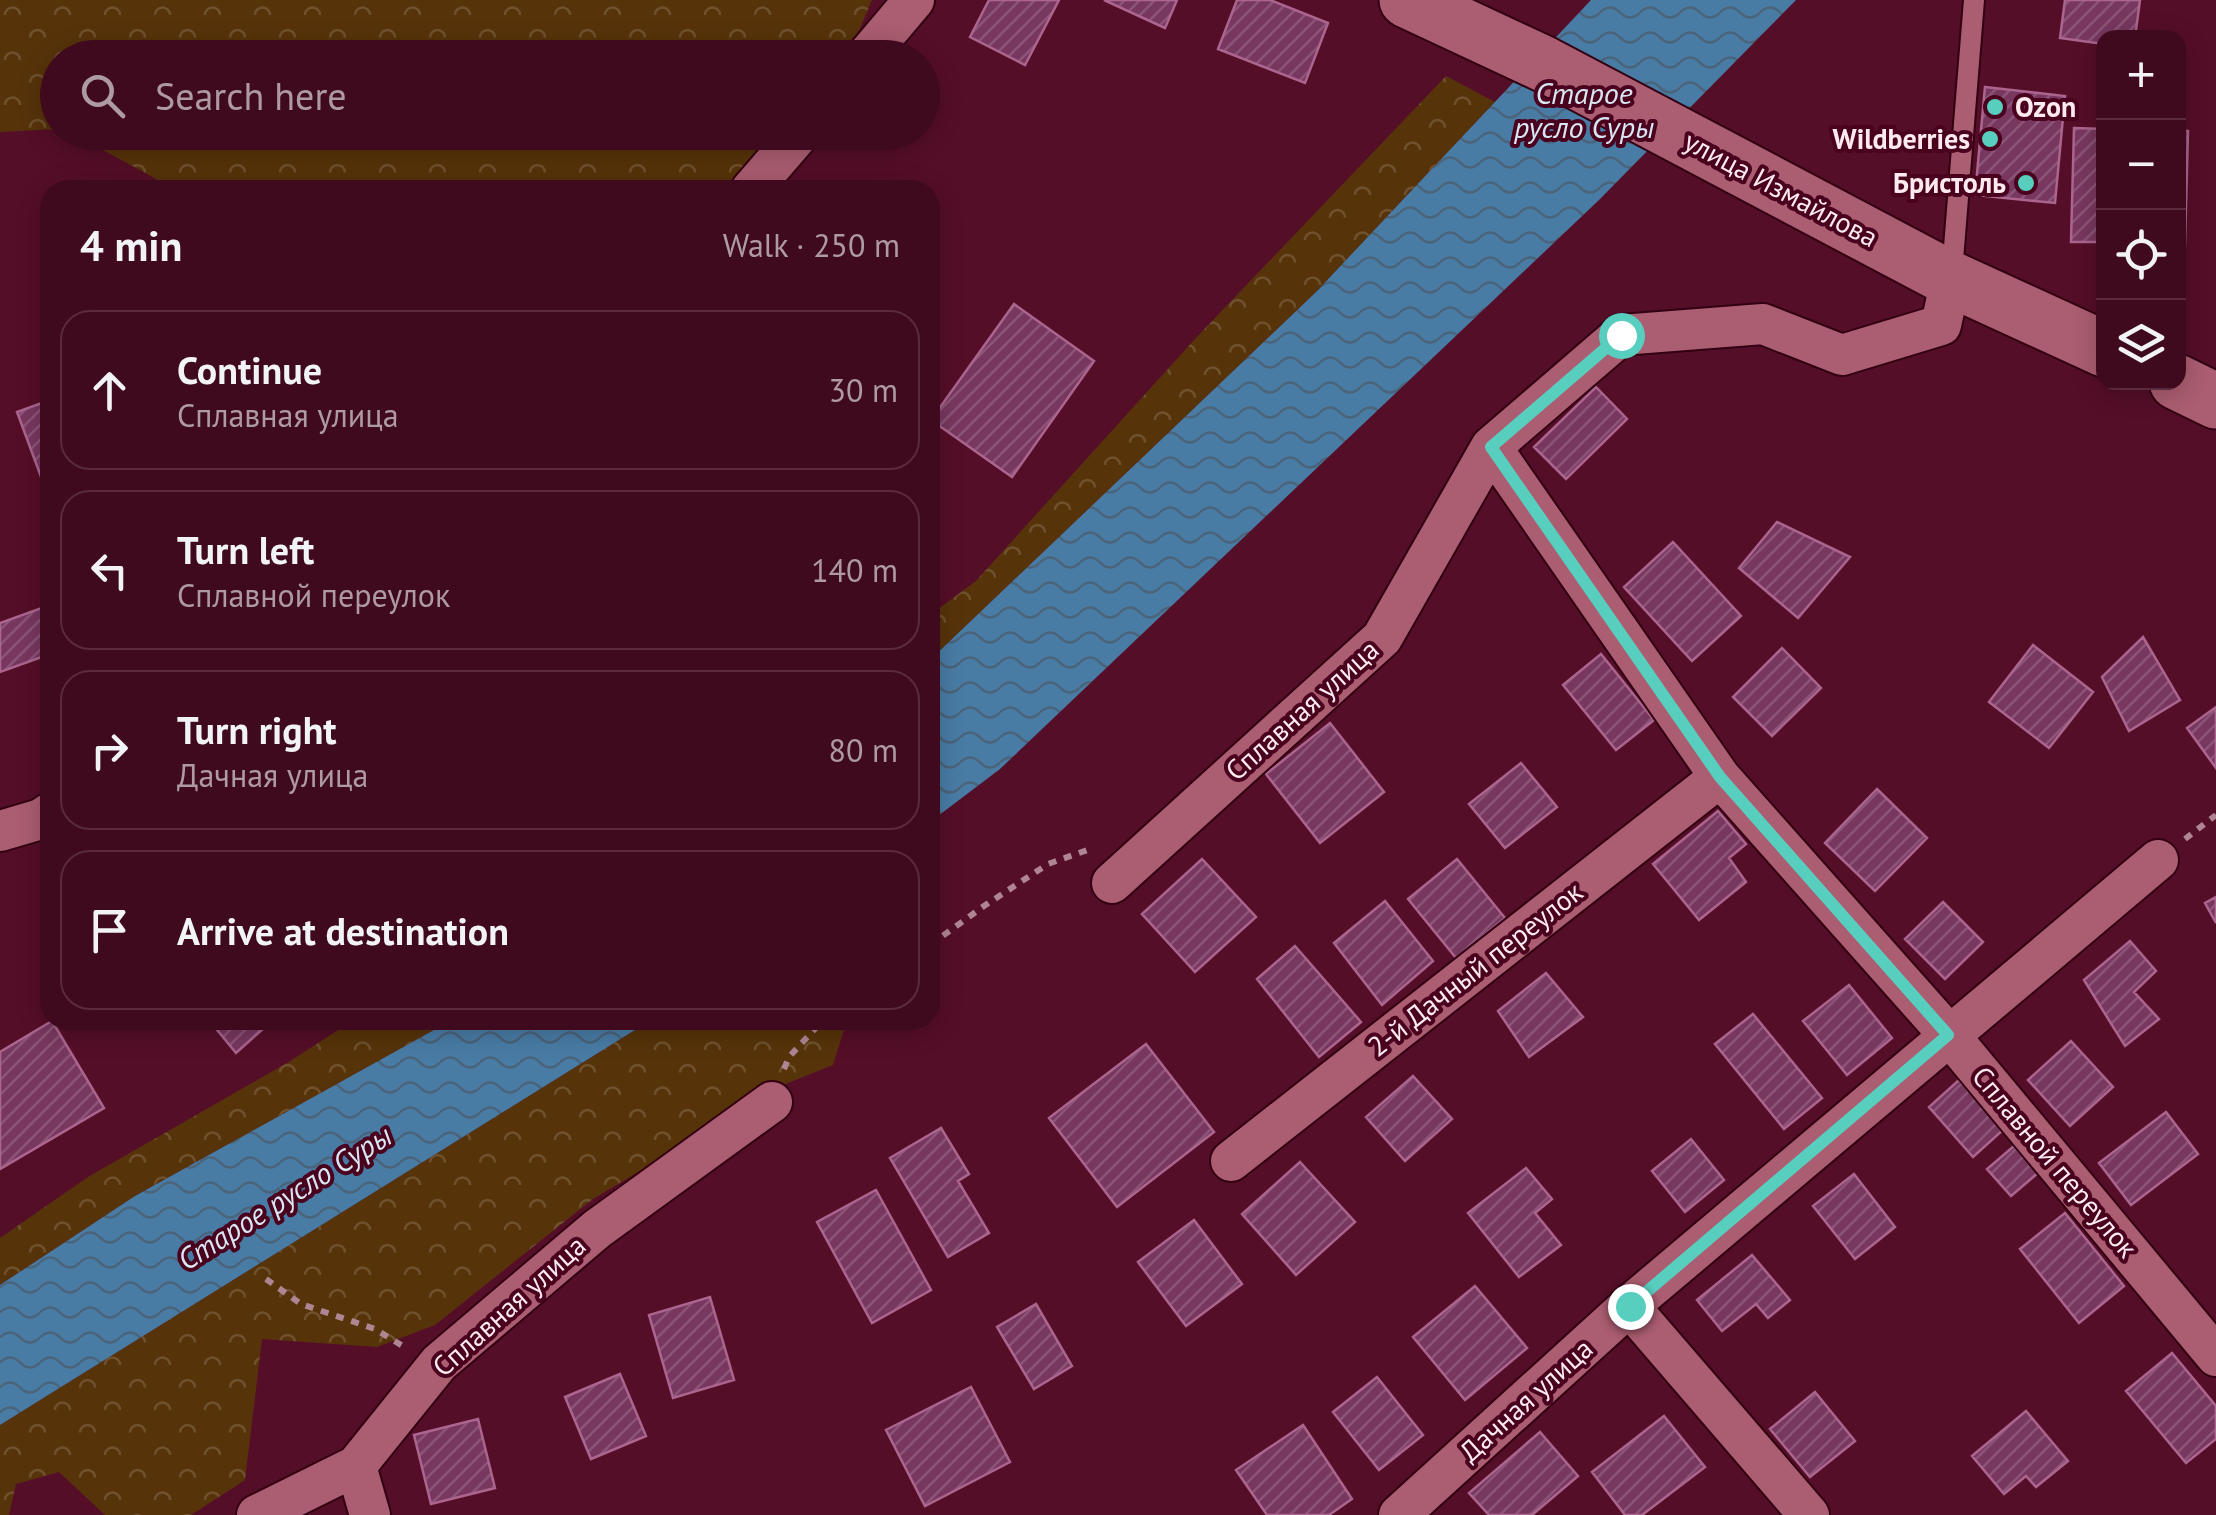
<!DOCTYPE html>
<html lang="en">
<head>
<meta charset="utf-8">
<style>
	:root { --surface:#400a1e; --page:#471327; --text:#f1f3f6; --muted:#ae9aa4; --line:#592b3c }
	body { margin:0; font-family:"PT Sans",sans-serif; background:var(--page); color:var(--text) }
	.controls { position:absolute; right:30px; top:30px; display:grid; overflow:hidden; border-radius:20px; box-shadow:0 5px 25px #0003 }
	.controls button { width:90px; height:90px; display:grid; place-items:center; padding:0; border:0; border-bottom:2px solid var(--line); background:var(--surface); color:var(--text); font:50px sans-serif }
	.stop { position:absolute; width:30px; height:30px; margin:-22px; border:8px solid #58cebf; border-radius:50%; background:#fff }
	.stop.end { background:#58cebf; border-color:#fff; box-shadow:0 2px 10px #0008 }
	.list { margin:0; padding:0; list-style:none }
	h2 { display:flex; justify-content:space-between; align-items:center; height:130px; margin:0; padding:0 40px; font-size:42px }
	h2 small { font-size:32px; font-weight:400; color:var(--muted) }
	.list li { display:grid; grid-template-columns:65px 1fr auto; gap:30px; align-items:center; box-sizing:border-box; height:160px; margin:0 20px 20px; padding:0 20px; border:2px solid var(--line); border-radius:30px }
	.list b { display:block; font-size:38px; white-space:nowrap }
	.list p { margin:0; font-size:32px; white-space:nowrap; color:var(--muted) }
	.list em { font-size:32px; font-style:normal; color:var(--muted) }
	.icon { flex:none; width:55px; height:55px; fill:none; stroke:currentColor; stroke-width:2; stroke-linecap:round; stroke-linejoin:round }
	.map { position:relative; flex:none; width:2216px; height:1515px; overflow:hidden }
	.search { position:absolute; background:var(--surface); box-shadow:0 5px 25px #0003; left:40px; top:40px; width:900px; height:110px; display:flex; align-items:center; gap:25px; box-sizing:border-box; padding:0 35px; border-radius:55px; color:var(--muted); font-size:38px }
	.panel { position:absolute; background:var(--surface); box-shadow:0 5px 25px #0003; left:40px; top:180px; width:900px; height:850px; border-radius:30px }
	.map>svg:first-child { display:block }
</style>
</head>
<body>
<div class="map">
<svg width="2216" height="1515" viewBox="0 0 2216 1515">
	<defs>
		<pattern id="forest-crowns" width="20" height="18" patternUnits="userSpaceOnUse" patternTransform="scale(2.5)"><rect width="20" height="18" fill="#57330a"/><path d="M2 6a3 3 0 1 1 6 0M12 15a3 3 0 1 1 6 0" fill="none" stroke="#70512e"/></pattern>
		<pattern id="water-waves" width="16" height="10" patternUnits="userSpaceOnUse" patternTransform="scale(2.5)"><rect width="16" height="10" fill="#497ca5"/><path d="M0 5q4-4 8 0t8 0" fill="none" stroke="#4a647b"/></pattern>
		<pattern id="building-hatch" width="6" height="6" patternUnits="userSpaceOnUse" patternTransform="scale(2.5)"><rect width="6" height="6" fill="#78375f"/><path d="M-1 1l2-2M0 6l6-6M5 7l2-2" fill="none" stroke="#8c5476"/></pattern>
	</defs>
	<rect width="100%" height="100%" fill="#550e28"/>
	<path fill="url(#forest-crowns)" d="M 0,0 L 872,0 L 852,47 L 842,57 L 58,58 L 57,129 L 0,132 Z
		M 1446,76 L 1495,102 L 1315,293 L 930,660 L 930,615 L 976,581 L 1195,339 Z
		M 72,133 L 775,133 L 723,190 L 169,190 L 156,179 Z
		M 354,1020 L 452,1020 L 135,1196 L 0,1285 L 0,1238 L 88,1177 L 287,1063 Z
		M 651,1020 L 847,1020 L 833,1065 L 783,1085 L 593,1199 L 435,1325 L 377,1347 L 262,1339 L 245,1480 L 191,1515 L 105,1515 L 59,1472 L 16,1484 L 9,1515 L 0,1515 L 0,1425 Z"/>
	<path fill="url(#water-waves)" d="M 1591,0 L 1796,0 L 1599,200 L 1000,769 L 930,822 L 930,660 L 1315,293 Z
		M 452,1020 L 651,1020 L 0,1425 L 0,1285 L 135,1196 Z"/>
	<path fill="url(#building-hatch)" stroke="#ab658e" stroke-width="2.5" d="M 989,0 L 1059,0 L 1025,65 L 970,37 Z
		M 1104,0 L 1177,0 L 1165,28 Z
		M 1237,0 L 1270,0 L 1328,23 L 1305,83 L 1218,49 Z
		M 2065,0 L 2140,0 L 2135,38 L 2104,38 L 2104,44 L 2060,38 Z
		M 1985,87 L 2065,96 L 2055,203 L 1975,195 Z
		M 2074,128 L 2104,129 L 2104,242 L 2071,242 Z
		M 2178,131 L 2188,131 L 2185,245 L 2178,245 Z
		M 1014,304 L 1094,361 L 1012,477 L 931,420 Z
		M 1596,387 L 1627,419 L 1566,479 L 1534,447 Z
		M 50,400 L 50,501 L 17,412 Z
		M 1777,522 L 1850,557 L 1798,618 L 1739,568 Z
		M 1673,542 L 1741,616 L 1692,661 L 1624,587 Z
		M 50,605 L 50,654 L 0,672 L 0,623 Z
		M 2143,637 L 2180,700 L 2129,731 L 2102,677 Z
		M 2033,645 L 2093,692 L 2049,748 L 1989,702 Z
		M 1782,648 L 1821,688 L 1772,736 L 1733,697 Z
		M 1601,654 L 1654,720 L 1616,750 L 1563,685 Z
		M 2216,707 L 2216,768 L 2187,728 Z
		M 1330,723 L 1384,792 L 1320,843 L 1266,774 Z
		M 1521,763 L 1557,807 L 1505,848 L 1469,804 Z
		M 1877,789 L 1927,838 L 1875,891 L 1825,843 Z
		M 1718,811 L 1746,844 L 1729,858 L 1746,882 L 1699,920 L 1653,864 Z
		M 1202,859 L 1256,917 L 1195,972 L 1142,914 Z
		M 1457,859 L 1505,918 L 1456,958 L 1408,899 Z
		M 2216,897 L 2216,923 L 2205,903 Z
		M 1385,901 L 1433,961 L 1382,1005 L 1334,943 Z
		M 1943,902 L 1983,942 L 1945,979 L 1905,939 Z
		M 2130,941 L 2156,971 L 2134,992 L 2159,1019 L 2125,1046 L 2084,980 Z
		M 1295,946 L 1361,1022 L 1319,1057 L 1257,979 Z
		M 1546,973 L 1583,1017 L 1529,1057 L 1498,1011 Z
		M 1849,985 L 1892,1038 L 1847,1075 L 1803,1021 Z
		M 1753,1014 L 1822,1098 L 1784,1129 L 1715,1044 Z
		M 209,1020 L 273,1020 L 236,1053 Z
		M 52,1021 L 104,1108 L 0,1169 L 0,1052 Z
		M 2071,1041 L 2113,1087 L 2070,1126 L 2028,1080 Z
		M 1146,1044 L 1214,1132 L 1117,1207 L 1049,1118 Z
		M 1413,1076 L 1452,1119 L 1405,1161 L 1366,1117 Z
		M 1959,1080 L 2003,1130 L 1973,1157 L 1929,1107 Z
		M 2166,1112 L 2198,1154 L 2131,1205 L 2099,1163 Z
		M 941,1128 L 969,1174 L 958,1181 L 989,1233 L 948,1257 L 890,1158 Z
		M 1691,1139 L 1724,1180 L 1685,1212 L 1652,1171 Z
		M 2014,1146 L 2038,1173 L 2011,1196 L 1987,1169 Z
		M 1300,1162 L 1355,1222 L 1296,1275 L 1242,1214 Z
		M 1526,1168 L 1552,1199 L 1535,1213 L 1561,1245 L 1519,1277 L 1468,1213 Z
		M 1854,1174 L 1895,1227 L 1855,1259 L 1813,1206 Z
		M 876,1190 L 931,1290 L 872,1323 L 817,1222 Z
		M 2065,1213 L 2124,1286 L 2079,1323 L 2020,1249 Z
		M 1194,1220 L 1242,1284 L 1186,1326 L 1138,1262 Z
		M 1752,1255 L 1790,1300 L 1768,1318 L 1756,1304 L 1722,1331 L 1697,1300 Z
		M 1475,1286 L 1527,1348 L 1465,1400 L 1413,1337 Z
		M 710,1297 L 734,1380 L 673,1398 L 649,1315 Z
		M 1036,1304 L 1072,1366 L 1034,1389 L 997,1327 Z
		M 2172,1353 L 2216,1406 L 2216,1439 L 2186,1463 L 2126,1391 Z
		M 620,1374 L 646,1436 L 591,1459 L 565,1397 Z
		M 1377,1377 L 1423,1435 L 1379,1470 L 1333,1412 Z
		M 971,1387 L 1010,1462 L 925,1506 L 886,1430 Z
		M 1815,1392 L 1855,1441 L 1810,1477 L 1770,1429 Z
		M 2026,1411 L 2068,1461 L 2036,1487 L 2026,1476 L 2004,1494 L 1972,1456 Z
		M 1664,1416 L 1705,1467 L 1642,1515 L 1625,1515 L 1592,1472 Z
		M 478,1419 L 495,1488 L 431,1504 L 414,1435 Z
		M 1303,1425 L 1352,1499 L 1329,1515 L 1267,1515 L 1236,1470 Z
		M 1540,1432 L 1578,1476 L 1532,1515 L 1489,1515 L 1469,1493 Z"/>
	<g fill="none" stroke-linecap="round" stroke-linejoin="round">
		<defs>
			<path id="lane" d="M 1952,272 L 1974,0"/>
			<path id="street" d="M 865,58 L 914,0
				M 751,190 L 801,132
				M 1491,447 L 1720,777 L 1949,1035 L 2216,1356
				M 0,831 L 41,819 L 50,813
				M 1112,883 L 1382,638 L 1491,447 L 1621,335 L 1763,324 L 1842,355 L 1941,325 L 1951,279
				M 1231,1161 L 1720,777
				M 1629,1306 L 1809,1515
				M 356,1466 L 370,1515
				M 257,1515 L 356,1466 L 439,1363 L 597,1229 L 772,1102
				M 1399,1515 L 1629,1306 L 2158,860"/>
			<path id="secondary" d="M 1407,0 L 1544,64 L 1951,279 L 2104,349
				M 2177,382 L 2216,401"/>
		</defs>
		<use href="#lane" stroke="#320012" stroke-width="24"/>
		<use href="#street" stroke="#320012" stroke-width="44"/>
		<use href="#secondary" stroke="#320012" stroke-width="59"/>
		<path stroke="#b08593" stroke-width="6" stroke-dasharray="8 8" stroke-linecap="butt" d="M 2185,839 L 2216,815
			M 930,945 L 984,906 L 1048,864 L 1093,848
			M 784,1069 L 789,1057 L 823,1020
			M 266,1279 L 301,1304 L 375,1329 L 406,1348"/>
		<use href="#lane" stroke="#ab5d71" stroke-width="20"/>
		<use href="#street" stroke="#ab5d71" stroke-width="40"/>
		<use href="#secondary" stroke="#ab5d71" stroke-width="55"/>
	</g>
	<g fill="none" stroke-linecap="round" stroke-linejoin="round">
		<path stroke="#58cebf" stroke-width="12" d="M 1621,335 L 1491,447 L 1720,777 L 1948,1035 L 1630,1306"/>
	</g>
	<g fill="#58cebf" stroke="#49011e" stroke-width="4">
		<circle cx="1995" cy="107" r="10"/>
		<circle cx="1990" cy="139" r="10"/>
		<circle cx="2026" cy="183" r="10"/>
	</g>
	<g text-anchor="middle" stroke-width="8" stroke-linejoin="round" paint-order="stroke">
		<g font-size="28" font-weight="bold" fill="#fdeaee" stroke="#49011e" text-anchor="end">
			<text x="2015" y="117" text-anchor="start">Ozon</text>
			<text x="1970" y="149">Wildberries</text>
			<text x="2006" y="193">Бристоль</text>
		</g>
		<g font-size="28" fill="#fdeaee" stroke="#49011e">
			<text transform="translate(1781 189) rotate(28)" y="10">улица Измайлова</text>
			<text transform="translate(1302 710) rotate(-42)" y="10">Сплавная улица</text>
			<text transform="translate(1475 969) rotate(-38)" y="10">2-й Дачный переулок</text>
			<text transform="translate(2055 1162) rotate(50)" y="10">Сплавной переулок</text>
			<text transform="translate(509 1306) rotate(-42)" y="10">Сплавная улица</text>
			<text transform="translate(1526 1400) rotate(-42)" y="10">Дачная улица</text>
		</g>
		<g font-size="30" font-style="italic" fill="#d8e6f2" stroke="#49011e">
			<text x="1584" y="104">Старое<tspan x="1584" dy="34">русло Суры</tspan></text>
			<text transform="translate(285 1198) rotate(-32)" y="10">Старое русло Суры</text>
		</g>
	</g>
</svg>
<div class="controls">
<button>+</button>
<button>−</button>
<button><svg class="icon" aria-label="locate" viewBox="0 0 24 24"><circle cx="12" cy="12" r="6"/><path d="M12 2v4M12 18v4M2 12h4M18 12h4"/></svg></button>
<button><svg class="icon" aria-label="layers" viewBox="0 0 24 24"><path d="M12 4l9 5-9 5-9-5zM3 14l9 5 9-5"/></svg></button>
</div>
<div class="stop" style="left:1621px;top:335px"></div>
<div class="stop end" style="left:1630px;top:1306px"></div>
<div class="search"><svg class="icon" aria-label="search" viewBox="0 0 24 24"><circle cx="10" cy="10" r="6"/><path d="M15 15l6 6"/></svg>Search here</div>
<section class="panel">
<h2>4 min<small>Walk · 250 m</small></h2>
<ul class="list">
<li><svg class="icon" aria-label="ahead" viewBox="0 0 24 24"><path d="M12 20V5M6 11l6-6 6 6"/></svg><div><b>Continue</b><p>Сплавная улица</p></div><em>30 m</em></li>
<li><svg class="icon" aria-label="left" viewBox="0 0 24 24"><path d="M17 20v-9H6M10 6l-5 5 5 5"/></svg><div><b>Turn left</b><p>Сплавной переулок</p></div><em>140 m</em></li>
<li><svg class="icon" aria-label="right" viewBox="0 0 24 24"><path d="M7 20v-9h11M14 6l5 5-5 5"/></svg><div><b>Turn right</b><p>Дачная улица</p></div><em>80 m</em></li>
<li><svg class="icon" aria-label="arrive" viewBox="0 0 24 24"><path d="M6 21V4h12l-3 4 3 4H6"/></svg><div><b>Arrive at destination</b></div></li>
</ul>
</section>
</div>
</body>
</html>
